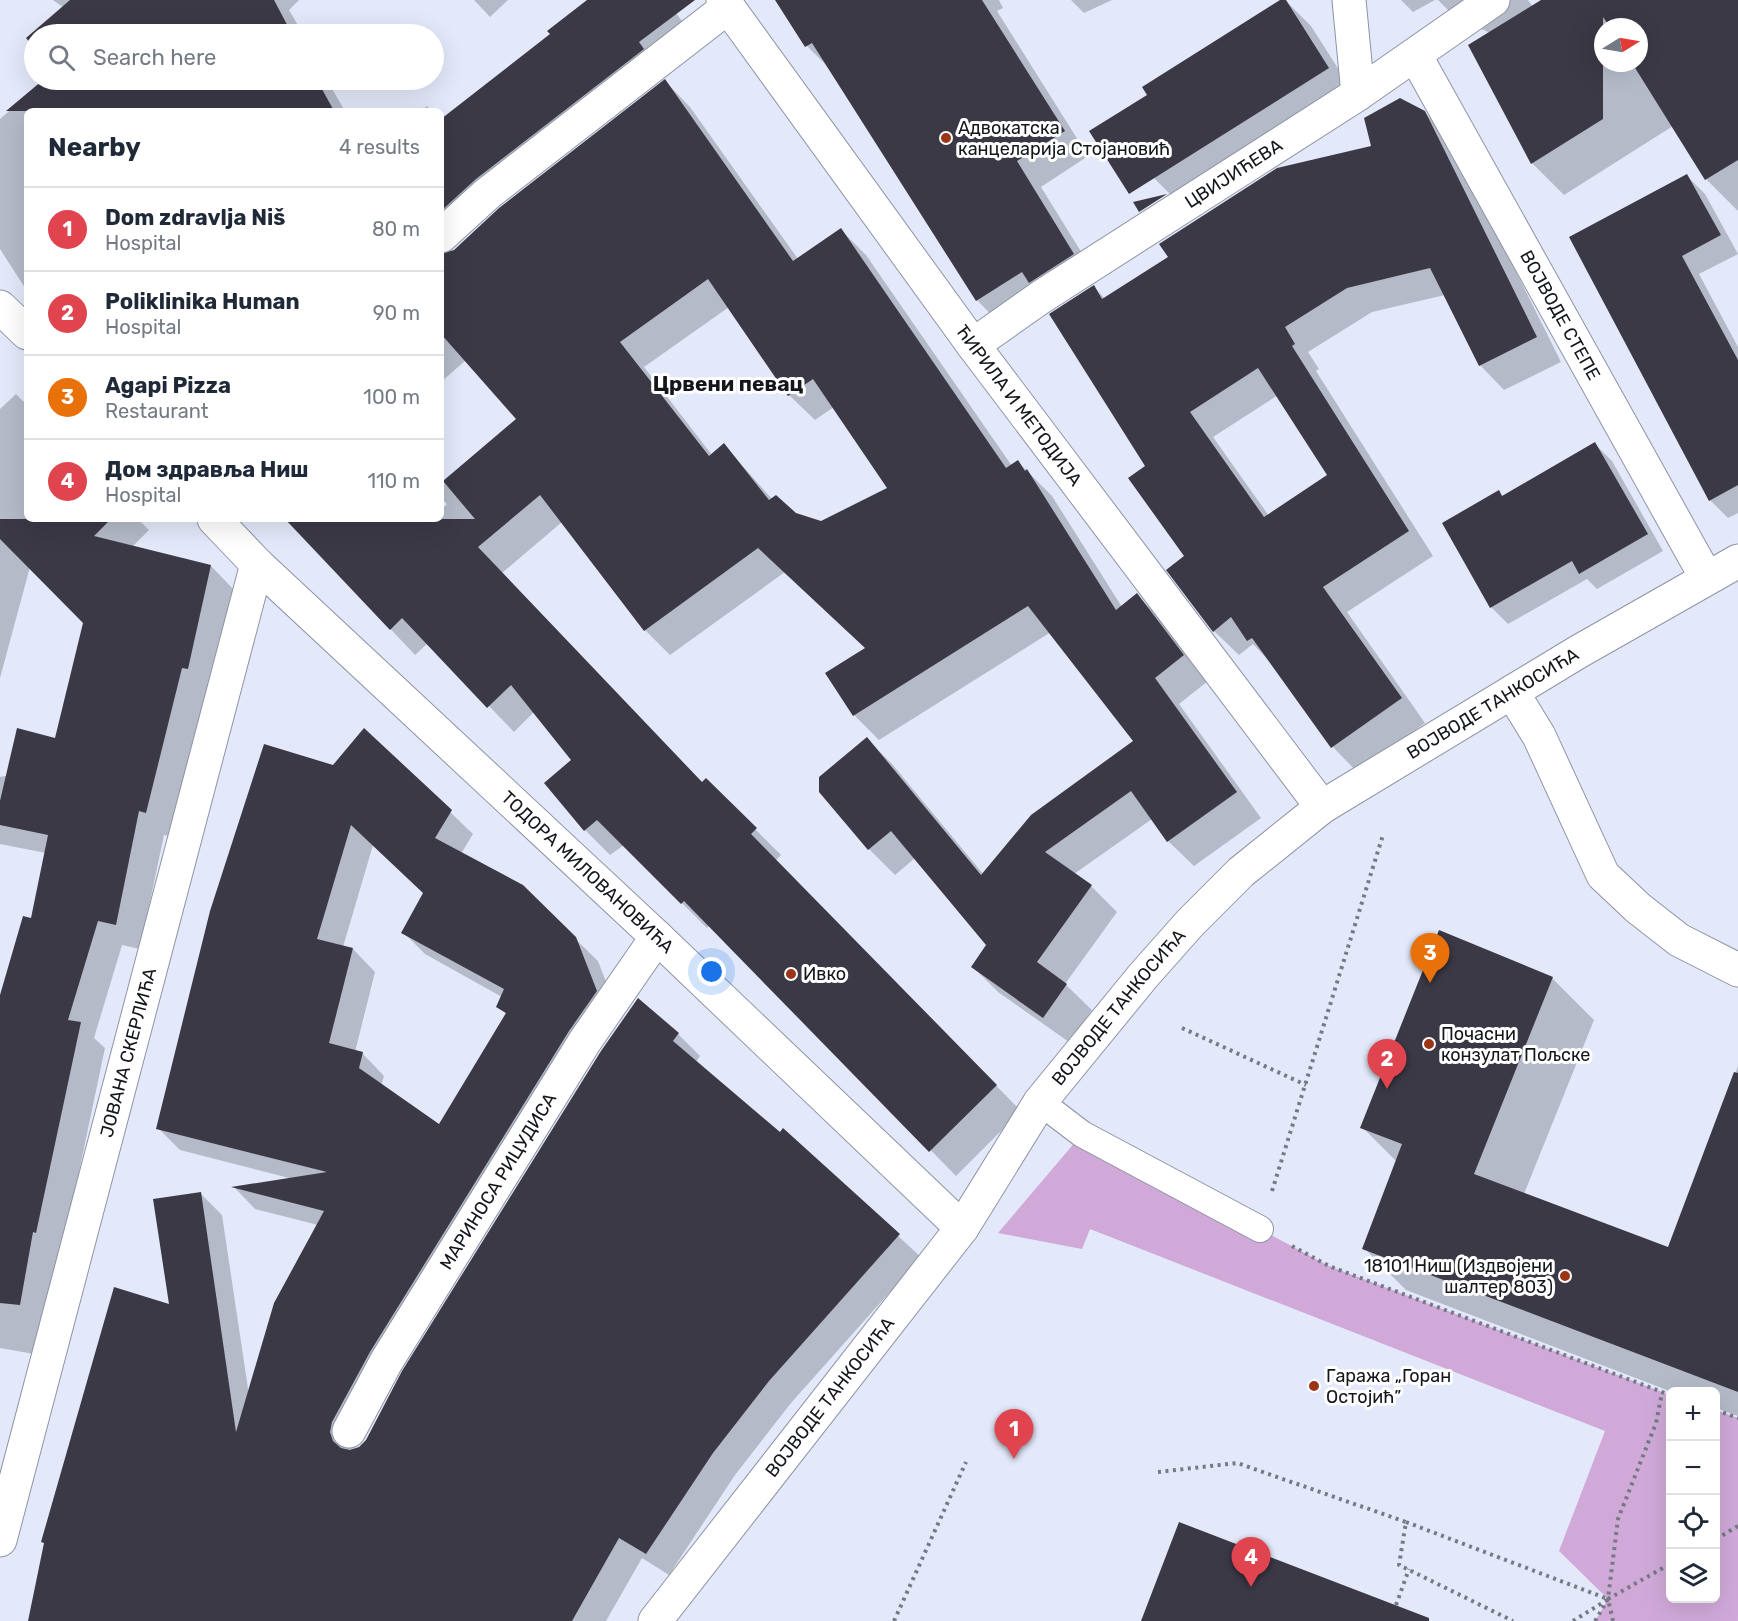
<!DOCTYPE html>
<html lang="en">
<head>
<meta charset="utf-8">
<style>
	:root { --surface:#fff; --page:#f2f2f3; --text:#1f2937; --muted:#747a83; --line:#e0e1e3; --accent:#9c3417 }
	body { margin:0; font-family:Rubik,sans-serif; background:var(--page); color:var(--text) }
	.controls { position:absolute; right:18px; bottom:18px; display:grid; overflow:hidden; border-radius:9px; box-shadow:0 6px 24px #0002 }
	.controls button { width:54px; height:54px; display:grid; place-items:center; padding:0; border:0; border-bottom:2px solid var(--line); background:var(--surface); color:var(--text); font:30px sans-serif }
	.compass { position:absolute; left:1594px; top:18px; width:54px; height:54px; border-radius:50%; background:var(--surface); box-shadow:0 6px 24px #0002; rotate:79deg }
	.you { position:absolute; left:712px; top:972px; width:21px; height:21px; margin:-15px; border:4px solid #fff; border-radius:50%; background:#1a73e8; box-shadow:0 0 0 9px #1a73e833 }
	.badge { display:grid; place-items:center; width:39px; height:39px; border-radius:50%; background:var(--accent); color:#fff; font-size:20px; font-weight:700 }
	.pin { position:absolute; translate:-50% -50px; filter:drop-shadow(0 2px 3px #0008) }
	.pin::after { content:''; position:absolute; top:32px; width:21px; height:18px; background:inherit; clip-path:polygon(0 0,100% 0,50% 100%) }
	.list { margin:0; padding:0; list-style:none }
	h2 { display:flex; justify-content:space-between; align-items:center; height:78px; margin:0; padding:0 24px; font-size:26px }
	h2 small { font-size:20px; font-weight:400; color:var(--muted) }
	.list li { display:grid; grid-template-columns:39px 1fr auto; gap:18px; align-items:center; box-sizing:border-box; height:84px; padding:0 24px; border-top:2px solid var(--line) }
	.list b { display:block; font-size:22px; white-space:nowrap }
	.list p { margin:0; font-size:20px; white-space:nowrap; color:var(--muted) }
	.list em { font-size:20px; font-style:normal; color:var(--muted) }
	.icon { flex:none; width:33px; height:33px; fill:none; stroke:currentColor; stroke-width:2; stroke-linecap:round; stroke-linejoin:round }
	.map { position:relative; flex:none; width:1738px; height:1621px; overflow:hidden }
	.search { position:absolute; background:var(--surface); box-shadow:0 6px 24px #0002; left:24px; top:24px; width:420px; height:66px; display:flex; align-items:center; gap:15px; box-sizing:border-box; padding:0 21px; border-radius:33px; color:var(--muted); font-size:22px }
	.panel { position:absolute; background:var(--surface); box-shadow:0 6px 24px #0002; left:24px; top:108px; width:420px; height:414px; border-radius:9px }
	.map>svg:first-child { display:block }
</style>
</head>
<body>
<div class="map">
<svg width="1738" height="1621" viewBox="0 0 1738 1621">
	<rect width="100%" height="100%" fill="#e3e9fa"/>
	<path fill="#d0a9d9" d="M 1082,1134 L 1329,1266 L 1670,1395 L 1670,1598 L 1716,1598 L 1716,1410 L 1738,1418 L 1738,1621 L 1595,1621 L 1608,1599 L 1559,1551 L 1605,1431 L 1090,1229 L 1082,1249 L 998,1233 Z"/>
	<path fill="#0003" fill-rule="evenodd" d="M 53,0 L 299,0 L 289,10 L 303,34 L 34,34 L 34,45 L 29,38 L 64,8 Z
		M 474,0 L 508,0 L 490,17 Z
		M 590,0 L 666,0 L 698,42 L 663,68 L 668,75 L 501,204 L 453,247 L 449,255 L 665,81 L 690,107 L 798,259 L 841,230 L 866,255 L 1012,466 L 1018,462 L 1052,496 L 1122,607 L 1137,595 L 1162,620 L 1208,681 L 1179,704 L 1261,818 L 1194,866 L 1168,841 L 1152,819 L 1074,874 L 1091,886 L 1117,912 L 1065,984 L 1092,1010 L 1069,1042 L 998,992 L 973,967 L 988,944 L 915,858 L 895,875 L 869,849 L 821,791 L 867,739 L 892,764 L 984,875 L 1136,741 L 1051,632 L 879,740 L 854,715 L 867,649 L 785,572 L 670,655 L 645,630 L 562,522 L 502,573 L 702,783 L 706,780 L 781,855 L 776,860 L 1021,1111 L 956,1176 L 710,925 L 707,928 L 624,845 L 610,855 L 585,830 L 573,761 L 534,712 L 514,732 L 428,643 L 415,655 L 287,519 L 441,519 L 441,510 L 447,504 L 441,498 L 441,485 L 518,419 L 466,360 L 441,382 L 441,121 L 552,34 ZM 729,307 L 789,395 L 815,420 L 834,407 L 890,489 L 821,523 L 795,514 L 772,499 L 724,445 L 712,455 L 644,367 Z
		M 777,0 L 999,0 L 1003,8 L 997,11 L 1088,156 L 1041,187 L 1098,279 L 1002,326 L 977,300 L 832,71 L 807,46 Z
		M 1071,0 L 1112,0 L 1084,13 Z
		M 1282,0 L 1285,0 L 1311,26 L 1355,95 L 1181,205 L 1154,178 L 1149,95 Z
		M 1401,0 L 1435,0 L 1413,12 Z
		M 1438,0 L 1528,0 L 1533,7 L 1543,0 L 1738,0 L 1738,211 L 1706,179 L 1673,126 L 1564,195 L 1532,163 L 1490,33 L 1454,16 ZM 1603,27 L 1639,27 L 1639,63 L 1603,63 Z
		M 45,80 L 327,80 L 345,111 L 27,111 L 27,291 L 0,249 L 0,119 Z
		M 427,106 L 431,111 L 421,111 Z
		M 1424,112 L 1449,137 L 1561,362 L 1504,390 L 1480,365 L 1445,295 L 1372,312 L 1308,352 L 1319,369 L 1316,371 L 1433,556 L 1347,612 L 1425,723 L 1357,772 L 1333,747 L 1272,664 L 1253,644 L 1239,655 L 1214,631 L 1186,556 L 1147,466 L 1094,287 L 1105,299 L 1373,147 ZM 1278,395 L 1330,475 L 1269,516 L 1213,437 Z
		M 1687,176 L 1705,194 L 1738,254 L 1699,274 L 1738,347 L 1738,513 L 1728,518 L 1710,500 L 1571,237 Z
		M 16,394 L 27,405 L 27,519 L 138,519 L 149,530 L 132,547 L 211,566 L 235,591 L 212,693 L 206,691 L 171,836 L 164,835 L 140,949 L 122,945 L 94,1038 L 105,1048 L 61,1257 L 58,1256 L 40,1355 L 0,1348 L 0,1000 L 32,920 L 46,853 L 0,844 L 0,777 L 50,767 L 84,623 L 30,567 L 0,678 L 0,409 Z
		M 1595,444 L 1612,461 L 1663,551 L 1597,589 L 1587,579 L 1508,624 L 1491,607 L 1498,492 L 1504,497 Z
		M 265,746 L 450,812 L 473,834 L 461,854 L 522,887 L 598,961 L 618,1013 L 353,1450 L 360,1448 L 678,1034 L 700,1056 L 696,1062 L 781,1134 L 783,1131 L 921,1257 L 791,1403 L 735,1475 L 669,1575 L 642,1558 L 606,1621 L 30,1621 L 171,1306 L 200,1193 L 222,1215 L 249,1395 L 318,1225 L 255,1209 L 235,1188 L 293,1179 L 180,1150 L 158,1128 ZM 373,845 L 424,893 L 403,932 L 425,954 L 502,997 L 498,1006 L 507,1015 L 440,1126 L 381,1086 L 384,1076 L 362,1053 L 355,1052 L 375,972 L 353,949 L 343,947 Z
		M 1552,978 L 1594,1020 L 1524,1194 L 1669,1249 L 1738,1066 L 1738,1416 L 1716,1408 L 1716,1392 L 1672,1392 L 1406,1290 L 1364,1248 L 1397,1162 L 1362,1127 Z"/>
	<path fill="#3c3947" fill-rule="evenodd" d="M 70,0 L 274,0 L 292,34 L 34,34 L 34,47 L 26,38 Z
		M 587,0 L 695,0 L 639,42 L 644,49 L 476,179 L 441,211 L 441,119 L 550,34 L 547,31 Z
		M 775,0 L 982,0 L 1065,131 L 1017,161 L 1074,254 L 1029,283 L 1022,272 L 976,301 L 812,43 L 805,47 Z
		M 1280,0 L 1286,0 L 1329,68 L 1129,194 L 1089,131 L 1147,95 L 1142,87 Z
		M 1541,0 L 1738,0 L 1738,160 L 1705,180 L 1632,63 L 1639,63 L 1639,27 L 1610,27 L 1603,17 L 1603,119 L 1531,164 L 1468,45 Z
		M 665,79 L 793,261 L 841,228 L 1006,468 L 1018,460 L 1025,471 L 1027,469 L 1116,610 L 1137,593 L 1184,655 L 1155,678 L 1237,792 L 1167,842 L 1131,791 L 1045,852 L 1092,885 L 1037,962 L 1067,984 L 1043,1018 L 971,967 L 986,945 L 891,831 L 868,850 L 819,792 L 819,777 L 867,737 L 981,875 L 1031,815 L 1133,741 L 1028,606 L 853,716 L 825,673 L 865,648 L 758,548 L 644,631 L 540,495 L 478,547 L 702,782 L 706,778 L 757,828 L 751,834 L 997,1085 L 929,1152 L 684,901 L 681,904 L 597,820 L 584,831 L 544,783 L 571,760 L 511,685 L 487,708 L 402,618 L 390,630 L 285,519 L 475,519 L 443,481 L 516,419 L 441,334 L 441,254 L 454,250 L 499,208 ZM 708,279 L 788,396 L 813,379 L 887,488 L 821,521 L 796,513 L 776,495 L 769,500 L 724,443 L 709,456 L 620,342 Z
		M 43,80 L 317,80 L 334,111 L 6,111 Z
		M 1400,98 L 1425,111 L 1537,337 L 1479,366 L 1430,268 L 1347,288 L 1285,327 L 1295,344 L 1292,346 L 1409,531 L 1323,587 L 1402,698 L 1331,748 L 1252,638 L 1247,641 L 1231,617 L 1213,632 L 1166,570 L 1184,556 L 1128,478 L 1145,466 L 1049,314 L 1094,285 L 1102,299 L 1168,257 L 1159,244 L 1277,168 L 1371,146 L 1364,118 ZM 1258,368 L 1327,475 L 1264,517 L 1190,412 Z
		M 1687,174 L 1721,235 L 1682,256 L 1738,360 L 1738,485 L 1709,501 L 1569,237 Z
		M 1167,194 L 1139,212 L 1133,202 Z
		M 1595,442 L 1648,534 L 1579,574 L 1572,561 L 1490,608 L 1442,523 L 1499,490 L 1502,496 Z
		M 0,519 L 111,519 L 94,536 L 211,565 L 188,669 L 182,668 L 146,813 L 139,811 L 116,925 L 98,921 L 68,1020 L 81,1022 L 36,1233 L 33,1232 L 20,1305 L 0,1303 L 0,995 L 23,916 L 31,918 L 48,835 L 0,825 L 0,801 L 17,728 L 55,738 L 83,623 L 0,539 Z
		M 364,728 L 452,810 L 435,838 L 523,885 L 576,937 L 597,991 L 569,1031 L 370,1352 L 332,1422 L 330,1432 L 333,1441 L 341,1448 L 350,1450 L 359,1447 L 366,1440 L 402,1371 L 601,1051 L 638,998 L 679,1033 L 673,1041 L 780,1132 L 783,1128 L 900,1234 L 769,1381 L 713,1453 L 646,1554 L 619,1538 L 572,1621 L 28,1621 L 44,1543 L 41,1542 L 114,1287 L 169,1304 L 153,1199 L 201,1192 L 236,1432 L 274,1303 L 324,1211 L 231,1187 L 327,1172 L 156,1129 L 210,911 L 264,744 L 333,765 ZM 351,825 L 423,893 L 401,933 L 504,989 L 496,1007 L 506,1013 L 439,1124 L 359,1068 L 363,1052 L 329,1043 L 353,948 L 317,939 Z
		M 1439,930 L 1553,977 L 1474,1174 L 1668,1247 L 1734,1072 L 1738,1073 L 1738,1392 L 1362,1249 L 1402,1144 L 1360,1128 Z
		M 1179,1522 L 1429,1618 L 1429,1621 L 1141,1621 Z"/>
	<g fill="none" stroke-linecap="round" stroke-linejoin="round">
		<defs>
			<path id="service" d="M 1040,1102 L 1082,1134 L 1260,1229"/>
			<g id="minor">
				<path id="s1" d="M 723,0 L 973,345 L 1322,807"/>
				<path d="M 1349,0 L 1358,94"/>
				<path id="s2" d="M 1415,55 L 1706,577"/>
				<path d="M 441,236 L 487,194 L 728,7"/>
				<path d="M 0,307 L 27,333"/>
				<path id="s3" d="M 973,345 L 1041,297 L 1358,94 L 1493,0"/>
				<path id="s4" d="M 214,519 L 257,564 L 657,937 L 962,1228"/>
				<path d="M 1512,692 L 1539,736 L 1603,875 L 1638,908 L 1679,940 L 1738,970"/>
				<path id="s5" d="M 349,1431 L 386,1362 L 585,1041 L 657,937"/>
				<path id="s6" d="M 0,1540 L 257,564"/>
				<path id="s7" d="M 655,1621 L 962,1228 L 1040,1102 L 1143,976 L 1190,923 L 1241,872 L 1322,807 L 1578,652 L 1738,561"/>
			</g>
		</defs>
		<use href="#service" stroke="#8e94a3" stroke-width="28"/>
		<use href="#minor" stroke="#8e94a3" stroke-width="35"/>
		<path stroke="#757a84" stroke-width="4" stroke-dasharray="3 4.5" stroke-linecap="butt" d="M 1182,1028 L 1306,1085
			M 1272,1191 L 1383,835
			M 1292,1246 L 1329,1266 L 1670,1395
			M 1716,1410 L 1738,1418
			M 1158,1472 L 1237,1463 L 1406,1522 L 1399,1565 L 1513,1621
			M 1406,1522 L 1608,1599
			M 1716,1539 L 1738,1526
			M 1396,1605 L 1409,1569
			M 894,1621 L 966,1462
			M 1573,1621 L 1607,1600
			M 1595,1621 L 1608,1599 L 1618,1519 L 1656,1423 L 1662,1393
			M 1613,1621 L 1608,1599 L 1670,1564"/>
		<use href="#service" stroke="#fff" stroke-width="26"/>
		<use href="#minor" stroke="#fff" stroke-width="33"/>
	</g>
	<g fill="#9c3417" stroke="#fff" stroke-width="2">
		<circle cx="946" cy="138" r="6"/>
		<circle cx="791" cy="974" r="6"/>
		<circle cx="1429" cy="1044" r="6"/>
		<circle cx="1565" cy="1276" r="6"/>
		<circle cx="1314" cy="1386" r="6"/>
	</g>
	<g text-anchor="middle" stroke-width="6" stroke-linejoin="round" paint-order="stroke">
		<g font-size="18" fill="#13161b" stroke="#fff" text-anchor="start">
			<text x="958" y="134">Адвокатска<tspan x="958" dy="21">канцеларија Стојановић</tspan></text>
			<text x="803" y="980">Ивко</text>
			<text x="1441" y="1040">Почасни<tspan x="1441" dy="21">конзулат Пољске</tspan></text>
			<text x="1553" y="1272" text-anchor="end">18101 Ниш (Издвојени<tspan x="1553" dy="21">шалтер 803)</tspan></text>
			<text x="1326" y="1382">Гаража „Горан<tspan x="1326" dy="21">Остојић”</tspan></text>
		</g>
		<g font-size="18" fill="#13161b" stroke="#fff">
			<text dy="6" stroke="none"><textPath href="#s3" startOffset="312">ЦВИЈИЋЕВА</textPath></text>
			<text dy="6" stroke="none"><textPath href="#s2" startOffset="298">ВОЈВОДЕ СТЕПЕ</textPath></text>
			<text dy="6" stroke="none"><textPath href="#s1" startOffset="502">ЋИРИЛА И МЕТОДИЈА</textPath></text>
			<text dy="6" stroke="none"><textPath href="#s7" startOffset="1256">ВОЈВОДЕ ТАНКОСИЋА</textPath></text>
			<text dy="6" stroke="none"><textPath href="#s4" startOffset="514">ТОДОРА МИЛОВАНОВИЋА</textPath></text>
			<text dy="6" stroke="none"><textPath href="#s7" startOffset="770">ВОЈВОДЕ ТАНКОСИЋА</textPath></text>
			<text dy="6" stroke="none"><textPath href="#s6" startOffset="504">ЈОВАНА СКЕРЛИЋА</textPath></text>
			<text dy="6" stroke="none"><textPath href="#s5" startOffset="291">МАРИНОСА РИЦУДИСА</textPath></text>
			<text dy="6" stroke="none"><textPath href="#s7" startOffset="284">ВОЈВОДЕ ТАНКОСИЋА</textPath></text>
		</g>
		<g font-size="21" font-weight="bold" fill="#13161b" stroke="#fff">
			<text x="728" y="391">Црвени певац</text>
		</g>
	</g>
</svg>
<div class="controls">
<button>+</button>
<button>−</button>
<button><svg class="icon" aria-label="locate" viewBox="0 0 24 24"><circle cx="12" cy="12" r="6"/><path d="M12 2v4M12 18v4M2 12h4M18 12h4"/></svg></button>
<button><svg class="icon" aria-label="layers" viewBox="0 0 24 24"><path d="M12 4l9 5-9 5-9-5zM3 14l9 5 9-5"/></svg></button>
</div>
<svg class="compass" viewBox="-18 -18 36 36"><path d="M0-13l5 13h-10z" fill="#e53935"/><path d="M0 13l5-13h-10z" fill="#747a83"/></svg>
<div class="you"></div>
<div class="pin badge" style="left:1014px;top:1459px;background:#e0444e">1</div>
<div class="pin badge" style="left:1387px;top:1089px;background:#e0444e">2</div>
<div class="pin badge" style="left:1430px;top:983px;background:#e8710a">3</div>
<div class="pin badge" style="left:1251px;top:1587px;background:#e0444e">4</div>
<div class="search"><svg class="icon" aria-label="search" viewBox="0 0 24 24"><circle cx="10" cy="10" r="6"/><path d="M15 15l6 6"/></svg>Search here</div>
<section class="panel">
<h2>Nearby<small>4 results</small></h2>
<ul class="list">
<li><span class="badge" style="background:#e0444e">1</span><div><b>Dom zdravlja Niš</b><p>Hospital</p></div><em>80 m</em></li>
<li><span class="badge" style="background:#e0444e">2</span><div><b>Poliklinika Human</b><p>Hospital</p></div><em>90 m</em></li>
<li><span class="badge" style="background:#e8710a">3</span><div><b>Agapi Pizza</b><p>Restaurant</p></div><em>100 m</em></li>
<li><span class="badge" style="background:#e0444e">4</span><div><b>Дом здравља Ниш</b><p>Hospital</p></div><em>110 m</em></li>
</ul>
</section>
</div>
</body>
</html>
